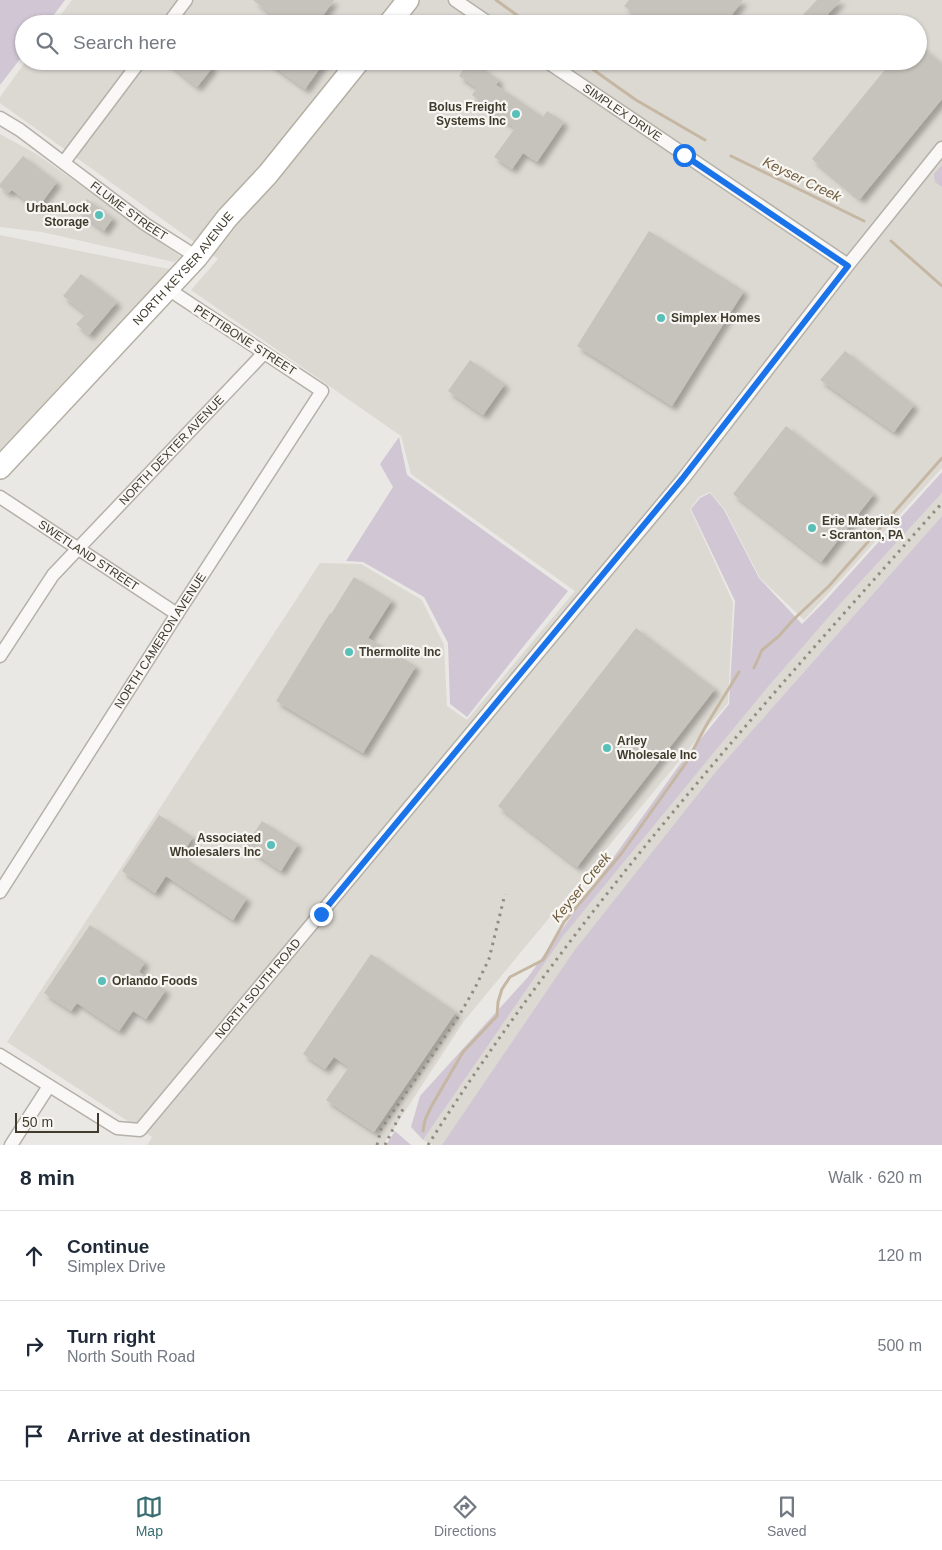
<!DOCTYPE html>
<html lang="en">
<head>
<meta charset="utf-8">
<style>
	:root { --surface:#fff; --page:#f2f2f3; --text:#1f2937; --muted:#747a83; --line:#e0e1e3; --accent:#396d71 }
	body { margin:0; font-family:Arial,sans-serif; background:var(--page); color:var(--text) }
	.scale { position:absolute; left:15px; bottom:12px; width:84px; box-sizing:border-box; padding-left:5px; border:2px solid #413b2d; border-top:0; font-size:14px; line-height:18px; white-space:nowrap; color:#413b2d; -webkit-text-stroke:4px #f8f6f3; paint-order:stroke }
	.stop { position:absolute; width:15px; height:15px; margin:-11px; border:4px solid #1a73e8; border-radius:50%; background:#fff }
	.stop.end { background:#1a73e8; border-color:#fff; box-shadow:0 1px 5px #0008 }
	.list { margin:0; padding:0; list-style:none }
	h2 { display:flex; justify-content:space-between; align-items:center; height:65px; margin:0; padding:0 20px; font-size:21px }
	h2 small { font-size:16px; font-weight:400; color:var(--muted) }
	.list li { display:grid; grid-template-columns:32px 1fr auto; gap:15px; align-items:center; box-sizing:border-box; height:90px; padding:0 20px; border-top:1px solid var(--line) }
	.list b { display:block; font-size:19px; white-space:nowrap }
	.list p { margin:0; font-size:16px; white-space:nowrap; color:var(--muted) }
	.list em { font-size:16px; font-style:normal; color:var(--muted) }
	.icon { flex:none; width:28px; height:28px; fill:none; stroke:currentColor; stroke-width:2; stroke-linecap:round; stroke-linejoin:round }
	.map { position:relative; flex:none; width:942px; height:1145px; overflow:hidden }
	.search { position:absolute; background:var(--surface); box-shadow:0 1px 4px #0004; left:15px; right:15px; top:15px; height:55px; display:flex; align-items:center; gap:12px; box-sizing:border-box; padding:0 18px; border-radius:28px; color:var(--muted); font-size:19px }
	.sheet { height:335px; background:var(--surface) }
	nav { display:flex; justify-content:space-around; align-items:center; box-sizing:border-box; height:70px; border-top:1px solid var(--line); background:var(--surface); font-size:14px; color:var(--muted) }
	nav a { display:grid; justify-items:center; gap:2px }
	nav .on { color:var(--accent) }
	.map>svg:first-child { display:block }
</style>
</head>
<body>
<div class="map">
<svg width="942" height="1145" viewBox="0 0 942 1145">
	<defs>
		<filter id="shadow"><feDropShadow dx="4.5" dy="4.5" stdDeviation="2.5" flood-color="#0004"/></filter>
	</defs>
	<rect width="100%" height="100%" fill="#eae8e4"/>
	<path fill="#dcd8d2" d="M 72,0 L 942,0 L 942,468 L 804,620 L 760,578 L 725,510 L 710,492 L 699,497 L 690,509 L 733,602 L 728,703 L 708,726 L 464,1021 L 383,1145 L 147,1145 L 152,1137 L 7,1042 L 320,563 L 361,564 L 422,600 L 444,645 L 447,706 L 467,720 L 575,591 L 411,474 L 401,436 L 191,290 L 218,259 L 0,103 L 0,97 L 26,61 L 918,61 L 918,24 L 54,24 Z
		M 0,134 L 38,155 L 181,257 L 174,262 L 42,232 L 0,227 Z
		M 0,235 L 174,270 L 0,456 Z
		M 942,493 L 942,516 L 718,769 L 442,1145 L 433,1145 L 423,1140 L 564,935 L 767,688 L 841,603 Z"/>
	<path fill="#d1c6d3" d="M 0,0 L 65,0 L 47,24 L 24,24 L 24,54 L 0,85 Z
		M 942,165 L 942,187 L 935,182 L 934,174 Z
		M 399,437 L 407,475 L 568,591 L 467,717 L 450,704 L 448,643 L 424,597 L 363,562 L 346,561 L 393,487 L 380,464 Z
		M 942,472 L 942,493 L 841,603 L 767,688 L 564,935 L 423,1140 L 411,1127 L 420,1096 L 528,977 L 678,767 L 729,704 L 735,601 L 691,509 L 700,498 L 710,493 L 724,510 L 759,578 L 802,624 L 826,600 Z
		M 942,516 L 942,1145 L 442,1145 L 574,951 L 718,769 Z
		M 395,1131 L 411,1145 L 386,1145 Z"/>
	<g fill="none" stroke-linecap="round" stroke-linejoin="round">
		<path stroke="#c6b7a3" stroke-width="3" d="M 496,0 L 529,24
			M 581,61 L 636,100 L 705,140
			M 731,156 L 864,221
			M 891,241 L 942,286
			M 754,668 L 762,650 L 779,636 L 793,620 L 829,586 L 942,458
			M 423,1131 L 425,1120 L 431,1107 L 463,1052 L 497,1016 L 498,1002 L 502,989 L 510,977 L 543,960 L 564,922 L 621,854 L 686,763 L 707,724 L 739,672"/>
	</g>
	<path fill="#c6c3bc" filter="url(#shadow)" d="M 253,0 L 334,0 L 317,24 L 284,24 Z
		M 629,0 L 743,0 L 725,24 L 647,24 L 624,6 Z
		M 817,0 L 841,0 L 819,24 L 794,24 Z
		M 918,44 L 942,64 L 942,99 L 860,199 L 812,159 L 892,61 L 918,61 Z
		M 165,61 L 206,61 L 213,67 L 197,87 Z
		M 266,61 L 325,61 L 305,89 Z
		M 469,61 L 472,61 L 499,80 L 496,85 L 543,117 L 547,111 L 564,122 L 537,162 L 523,153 L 512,169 L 494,157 L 515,128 L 481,104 L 482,102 L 472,95 L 477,88 L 459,76 Z
		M 23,156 L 57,182 L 37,209 L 12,190 L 8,193 L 0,187 L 0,184 Z
		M 87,199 L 113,218 L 104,231 L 78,212 Z
		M 649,231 L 744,291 L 672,406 L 577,346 Z
		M 81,274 L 117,302 L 89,335 L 76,324 L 86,314 L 63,296 Z
		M 845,351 L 914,405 L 894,432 L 820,380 Z
		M 470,360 L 505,384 L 483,415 L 448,391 Z
		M 786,426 L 874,494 L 821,562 L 733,494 Z
		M 354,577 L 392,600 L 368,638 L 416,666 L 363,753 L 276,701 L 330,613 L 331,614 Z
		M 636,628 L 715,689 L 577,867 L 498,806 Z
		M 159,815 L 193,837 L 181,856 L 247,898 L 233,920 L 166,876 L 155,893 L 122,871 Z
		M 262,821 L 298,844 L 281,871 L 245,847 Z
		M 90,925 L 145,962 L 139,972 L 166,990 L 146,1019 L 133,1011 L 119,1031 L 77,1003 L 71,1011 L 44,993 Z
		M 371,954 L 456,1012 L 374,1132 L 326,1100 L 349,1067 L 334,1057 L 325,1069 L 303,1054 Z"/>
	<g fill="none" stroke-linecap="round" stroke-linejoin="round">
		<defs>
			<g id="minor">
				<path d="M 455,0 L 490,24"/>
				<path d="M 168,24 L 186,0"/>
				<path id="s1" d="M 546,61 L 848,265"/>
				<path id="s2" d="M 0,118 L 20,130 L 145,224 L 197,257"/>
				<path d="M 64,162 L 140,61"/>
				<path id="s3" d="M 0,497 L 177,614"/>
				<path id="s4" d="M 0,656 L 53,575 L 264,353"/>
				<path id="s5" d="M 0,892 L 177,614 L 322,391 L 168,289"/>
				<path id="s6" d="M 0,1055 L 117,1128 L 140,1130 L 683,479 L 848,265 L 942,148"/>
				<path d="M 11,1145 L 49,1086"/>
			</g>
			<g id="primary">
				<path d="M 389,24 L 408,0"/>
				<path id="s7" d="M 0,468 L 197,257 L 227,218 L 268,174 L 359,61"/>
			</g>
		</defs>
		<use href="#minor" stroke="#b4b1a9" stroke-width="15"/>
		<use href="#primary" stroke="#b5afa4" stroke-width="24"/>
		<use href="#minor" stroke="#f9f8f6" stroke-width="12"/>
		<use href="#primary" stroke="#fff" stroke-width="21"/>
		<path stroke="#928c7f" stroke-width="3" stroke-dasharray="2.5 5" stroke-linecap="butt" d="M 377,1145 L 381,1129 L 431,1057 L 460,1014 L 475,988 L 489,959 L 505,894
			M 385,1145 L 404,1107
			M 428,1145 C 575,912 760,708 942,503"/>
	</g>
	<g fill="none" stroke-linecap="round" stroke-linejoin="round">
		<path stroke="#1a73e8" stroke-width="6" d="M 321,914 L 682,479 L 848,266 L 684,155"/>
	</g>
	<g fill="#58c0b8" stroke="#f8f6f3" stroke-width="2">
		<circle cx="516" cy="114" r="5"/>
		<circle cx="99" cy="215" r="5"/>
		<circle cx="661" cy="318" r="5"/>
		<circle cx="812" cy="528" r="5"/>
		<circle cx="349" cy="652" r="5"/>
		<circle cx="607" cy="748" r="5"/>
		<circle cx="271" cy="845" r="5"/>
		<circle cx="102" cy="981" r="5"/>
	</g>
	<g text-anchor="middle" stroke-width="4.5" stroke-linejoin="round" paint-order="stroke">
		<g font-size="12" font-weight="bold" fill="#413b2d" stroke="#f8f6f3" text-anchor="start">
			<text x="506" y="111" text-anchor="end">Bolus Freight<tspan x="506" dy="14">Systems Inc</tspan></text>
			<text x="89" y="212" text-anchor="end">UrbanLock<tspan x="89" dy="14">Storage</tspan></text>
			<text x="671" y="322">Simplex Homes</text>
			<text x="822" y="525">Erie Materials<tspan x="822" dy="14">- Scranton, PA</tspan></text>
			<text x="359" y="656">Thermolite Inc</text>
			<text x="617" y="745">Arley<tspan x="617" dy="14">Wholesale Inc</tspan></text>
			<text x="261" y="842" text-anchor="end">Associated<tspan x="261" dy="14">Wholesalers Inc</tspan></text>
			<text x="112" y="985">Orlando Foods</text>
		</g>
		<g font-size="12" fill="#413b2d" stroke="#f8f6f3">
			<text dy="4" stroke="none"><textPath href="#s1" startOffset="92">SIMPLEX DRIVE</textPath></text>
			<text dy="4" stroke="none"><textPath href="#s2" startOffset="159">FLUME STREET</textPath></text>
			<text dy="4" stroke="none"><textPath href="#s7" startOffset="271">NORTH KEYSER AVENUE</textPath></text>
			<text transform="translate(245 340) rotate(33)" y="4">PETTIBONE STREET</text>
			<text dy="4" stroke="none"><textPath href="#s4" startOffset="269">NORTH DEXTER AVENUE</textPath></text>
			<text dy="4" stroke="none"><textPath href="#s3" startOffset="106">SWETLAND STREET</textPath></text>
			<text dy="4" stroke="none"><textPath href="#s5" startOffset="298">NORTH CAMERON AVENUE</textPath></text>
			<text dy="4" stroke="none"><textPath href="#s6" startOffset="345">NORTH SOUTH ROAD</textPath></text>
		</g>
		<g font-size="14" font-style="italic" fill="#705c3c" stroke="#f8f6f3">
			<text transform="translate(802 179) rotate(26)" y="5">Keyser Creek</text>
			<text transform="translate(581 887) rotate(-51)" y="5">Keyser Creek</text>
		</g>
	</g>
</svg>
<div class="scale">50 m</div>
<div class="stop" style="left:684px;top:155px"></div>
<div class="stop end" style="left:321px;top:914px"></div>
<div class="search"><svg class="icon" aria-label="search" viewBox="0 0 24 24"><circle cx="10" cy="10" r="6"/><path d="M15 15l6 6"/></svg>Search here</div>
</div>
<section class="sheet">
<h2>8 min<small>Walk · 620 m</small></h2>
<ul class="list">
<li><svg class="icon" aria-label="ahead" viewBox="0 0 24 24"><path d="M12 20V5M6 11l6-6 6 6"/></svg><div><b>Continue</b><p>Simplex Drive</p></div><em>120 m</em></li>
<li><svg class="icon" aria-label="right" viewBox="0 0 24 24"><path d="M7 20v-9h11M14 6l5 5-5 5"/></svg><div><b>Turn right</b><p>North South Road</p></div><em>500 m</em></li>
<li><svg class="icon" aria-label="arrive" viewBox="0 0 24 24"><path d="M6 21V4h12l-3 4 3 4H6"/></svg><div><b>Arrive at destination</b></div></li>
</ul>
</section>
<nav>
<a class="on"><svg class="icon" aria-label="map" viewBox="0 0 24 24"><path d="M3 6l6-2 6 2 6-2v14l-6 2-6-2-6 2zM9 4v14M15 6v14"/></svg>Map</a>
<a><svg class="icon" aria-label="directions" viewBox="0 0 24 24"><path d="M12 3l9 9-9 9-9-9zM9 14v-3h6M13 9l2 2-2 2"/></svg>Directions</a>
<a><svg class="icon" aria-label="saved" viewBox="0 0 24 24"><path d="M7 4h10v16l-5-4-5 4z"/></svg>Saved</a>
</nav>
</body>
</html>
